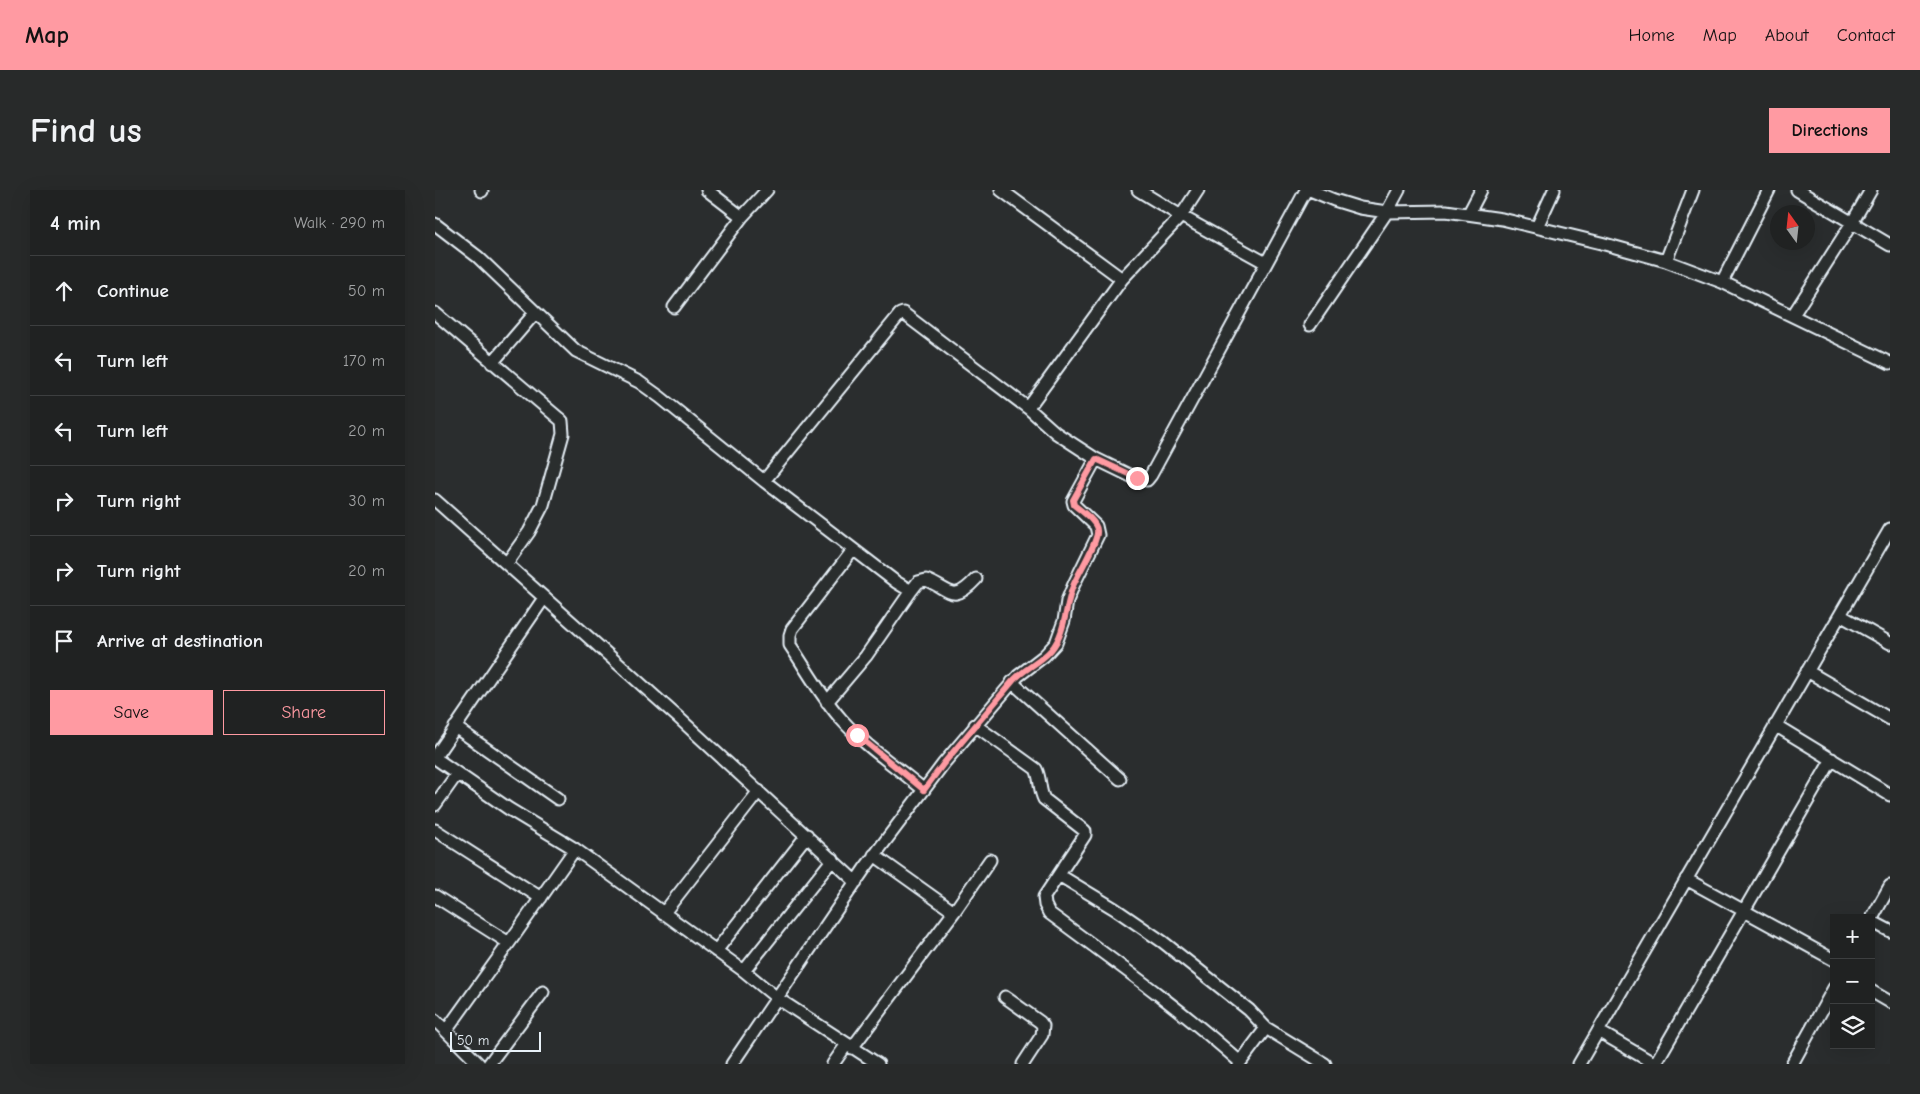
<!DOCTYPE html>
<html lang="en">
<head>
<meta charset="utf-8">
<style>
	:root { --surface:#202222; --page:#282a2a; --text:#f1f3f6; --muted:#a2a4a5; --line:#3d3f40; --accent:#ff9aa2 }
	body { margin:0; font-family:"Comic Neue",sans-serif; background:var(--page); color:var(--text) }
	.controls { position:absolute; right:15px; bottom:15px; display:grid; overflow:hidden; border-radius:0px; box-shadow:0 5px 20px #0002 }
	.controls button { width:45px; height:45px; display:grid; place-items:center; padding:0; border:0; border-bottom:1px solid var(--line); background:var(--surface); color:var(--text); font:25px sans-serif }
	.compass { position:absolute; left:1335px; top:15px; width:45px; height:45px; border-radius:50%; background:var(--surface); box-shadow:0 5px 20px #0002; rotate:345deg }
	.scale { position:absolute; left:15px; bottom:12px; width:91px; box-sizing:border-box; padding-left:5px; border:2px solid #e8f1f8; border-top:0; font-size:14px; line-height:18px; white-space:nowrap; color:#e8f1f8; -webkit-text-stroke:4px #2a2d2e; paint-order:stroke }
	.stop { position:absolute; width:15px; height:15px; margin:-11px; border:4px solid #ff9aa2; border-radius:50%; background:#fff }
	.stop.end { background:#ff9aa2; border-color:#fff; box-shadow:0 1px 5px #0008 }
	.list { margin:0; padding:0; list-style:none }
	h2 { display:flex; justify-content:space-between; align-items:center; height:65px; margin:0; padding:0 20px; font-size:21px }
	h2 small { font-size:16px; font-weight:400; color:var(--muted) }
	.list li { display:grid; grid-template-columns:32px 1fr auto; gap:15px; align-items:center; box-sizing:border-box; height:70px; padding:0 20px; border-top:1px solid var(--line) }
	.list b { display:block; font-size:19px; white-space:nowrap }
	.list em { font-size:16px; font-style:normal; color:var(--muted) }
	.actions { display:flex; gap:10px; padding:15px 20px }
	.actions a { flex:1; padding:11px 0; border:1px solid var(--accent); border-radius:0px; text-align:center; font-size:18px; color:var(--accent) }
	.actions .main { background:var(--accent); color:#111 }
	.icon { flex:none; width:28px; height:28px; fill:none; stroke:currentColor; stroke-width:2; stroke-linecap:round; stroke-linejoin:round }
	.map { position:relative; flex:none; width:1455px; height:874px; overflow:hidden; border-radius:0px }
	header { display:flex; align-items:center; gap:30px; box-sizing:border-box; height:70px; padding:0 25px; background:var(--accent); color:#111 }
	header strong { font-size:24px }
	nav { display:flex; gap:28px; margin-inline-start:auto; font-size:18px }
	.intro { display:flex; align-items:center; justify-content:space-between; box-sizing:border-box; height:120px; padding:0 30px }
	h1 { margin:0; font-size:35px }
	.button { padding:12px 22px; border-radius:0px; background:var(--accent); color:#111; font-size:18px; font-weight:700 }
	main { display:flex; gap:30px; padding:0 30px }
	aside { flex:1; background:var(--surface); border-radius:0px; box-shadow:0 5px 20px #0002 }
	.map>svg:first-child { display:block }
</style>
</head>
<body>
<header>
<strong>Map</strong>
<nav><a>Home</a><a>Map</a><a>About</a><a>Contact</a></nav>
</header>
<div class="intro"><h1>Find us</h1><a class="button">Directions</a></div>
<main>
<aside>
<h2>4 min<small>Walk · 290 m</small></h2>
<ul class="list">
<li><svg class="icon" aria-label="ahead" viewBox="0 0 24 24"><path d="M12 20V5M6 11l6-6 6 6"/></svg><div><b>Continue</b></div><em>50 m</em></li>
<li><svg class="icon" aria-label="left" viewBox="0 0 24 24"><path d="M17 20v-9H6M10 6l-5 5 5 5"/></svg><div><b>Turn left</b></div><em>170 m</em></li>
<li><svg class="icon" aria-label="left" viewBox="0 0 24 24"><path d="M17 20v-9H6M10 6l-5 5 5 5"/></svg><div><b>Turn left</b></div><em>20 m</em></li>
<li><svg class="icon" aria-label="right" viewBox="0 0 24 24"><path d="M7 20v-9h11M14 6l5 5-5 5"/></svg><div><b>Turn right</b></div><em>30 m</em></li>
<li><svg class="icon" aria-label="right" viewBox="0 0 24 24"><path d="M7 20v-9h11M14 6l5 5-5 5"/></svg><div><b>Turn right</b></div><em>20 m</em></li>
<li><svg class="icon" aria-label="arrive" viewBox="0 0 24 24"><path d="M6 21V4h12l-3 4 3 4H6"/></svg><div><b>Arrive at destination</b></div></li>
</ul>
<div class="actions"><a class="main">Save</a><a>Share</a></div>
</aside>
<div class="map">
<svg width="1455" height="874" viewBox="0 0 1455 874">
	<rect width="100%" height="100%" fill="#2a2d2e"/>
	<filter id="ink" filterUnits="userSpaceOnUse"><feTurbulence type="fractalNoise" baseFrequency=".02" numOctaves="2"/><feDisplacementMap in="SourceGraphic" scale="10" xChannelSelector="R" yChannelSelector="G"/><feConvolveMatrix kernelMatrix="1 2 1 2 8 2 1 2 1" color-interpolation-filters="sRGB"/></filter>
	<g filter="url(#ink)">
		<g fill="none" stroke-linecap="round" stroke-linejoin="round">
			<defs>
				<path id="minor" d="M 46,0 L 47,1
					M 272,0 L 307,27
					M 566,0 L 687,89
					M 703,0 L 746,26 L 831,73
					M 875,0 L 899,10 L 925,18 L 952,22 L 1011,21 L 1067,29 L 1166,53 L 1231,71 L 1287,92 L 1455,173
					M 1362,0 L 1455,55
					M 1034,23 L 1046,0
					M 0,34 L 43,67 L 141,161 L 204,192 L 225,207 L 329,291 L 461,392 L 476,401 L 483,392 L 491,390 C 515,399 517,415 541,389
					M 1102,37 L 1119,0
					M 1231,71 L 1258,0
					M 1287,92 L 1334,0
					M 239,117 L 307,27 L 332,0
					M 0,123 L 127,231 L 128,244 L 108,315 L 94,342 L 72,373
					M 1358,125 L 1417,33 L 1436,0
					M 875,135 L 952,22 L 964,0
					M 57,173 L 100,123
					M 593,218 L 687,89 L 746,26 L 763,0
					M 329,291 L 465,124 L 468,123 L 593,218 L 621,243 L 661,269 L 702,289 L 712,290 L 716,285 L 871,0
					M 0,310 L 245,529 L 421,692
					M 418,360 L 357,439 L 355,445 L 355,455 C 372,480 387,508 407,530 C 431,557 462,577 489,600
					M 1405,425 L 1455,453
					M 1372,481 L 1455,529
					M 577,492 L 685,589
					M 392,512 L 431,466 L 476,401
					M 540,535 L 601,579 C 606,589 604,600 609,609 L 650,641 L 650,645 L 609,707 L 610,715 L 614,723 C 679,771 745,818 805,872
					M 1340,535 L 1455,605
					M 20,537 L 123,609
					M 0,567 L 109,408
					M 0,568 L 74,619 L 140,659 L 309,781 L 342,808 L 443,874
					M 0,615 L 22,584
					M 0,640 L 106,708
					M 439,665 L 519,722
					M 624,685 L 680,719 L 728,752 L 814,820 L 831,838 L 890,874
					M 1251,689 L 1399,770
					M 0,706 L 74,753 L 11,841
					M 228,724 L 324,601
					M 1436,730 L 1455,696
					M 1436,731 L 1455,741
					M 74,753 L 140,659
					M 281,761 L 372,645
					M 309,781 L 398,669
					M 1436,801 L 1455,812
					M 570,807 L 605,832 L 608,836 L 607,845 L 588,874
					M 0,830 L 44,874
					M 1163,841 L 1220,874
					M 417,858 L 519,722 L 555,670
					M 54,874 L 108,802
					M 297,874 L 430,678 L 509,573 L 583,486 L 609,466 L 621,453 L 629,431 L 632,411 L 639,394 L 663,345 L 661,336 L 639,315 L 638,311 L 661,269
					M 398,874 L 412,854
					M 804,874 L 831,838
					M 1144,874 L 1455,339
					M 1220,874 L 1397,569
					M 1357,874 L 1399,798"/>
			</defs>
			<use href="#minor" stroke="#e8f1f8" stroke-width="15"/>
			<use href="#minor" stroke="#2a2d2e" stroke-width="11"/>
		</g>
	</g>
	<g fill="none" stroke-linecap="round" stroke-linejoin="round" filter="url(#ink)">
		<path stroke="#ff9aa2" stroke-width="6" d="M 422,545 L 489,600 L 509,573 L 577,492 C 588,479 605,473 616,460 C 631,443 630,416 638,396 C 643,383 664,351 662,340 C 661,330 646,321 639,315 L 638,310 L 661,269 L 702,288"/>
	</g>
</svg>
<div class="controls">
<button>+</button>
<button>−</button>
<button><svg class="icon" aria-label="layers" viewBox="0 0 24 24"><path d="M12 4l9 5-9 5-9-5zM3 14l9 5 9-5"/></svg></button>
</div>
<svg class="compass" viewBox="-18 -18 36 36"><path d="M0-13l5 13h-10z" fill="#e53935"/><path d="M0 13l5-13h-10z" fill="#a2a4a5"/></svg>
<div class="scale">50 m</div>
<div class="stop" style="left:422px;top:545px"></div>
<div class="stop end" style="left:702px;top:288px"></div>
</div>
</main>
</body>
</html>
